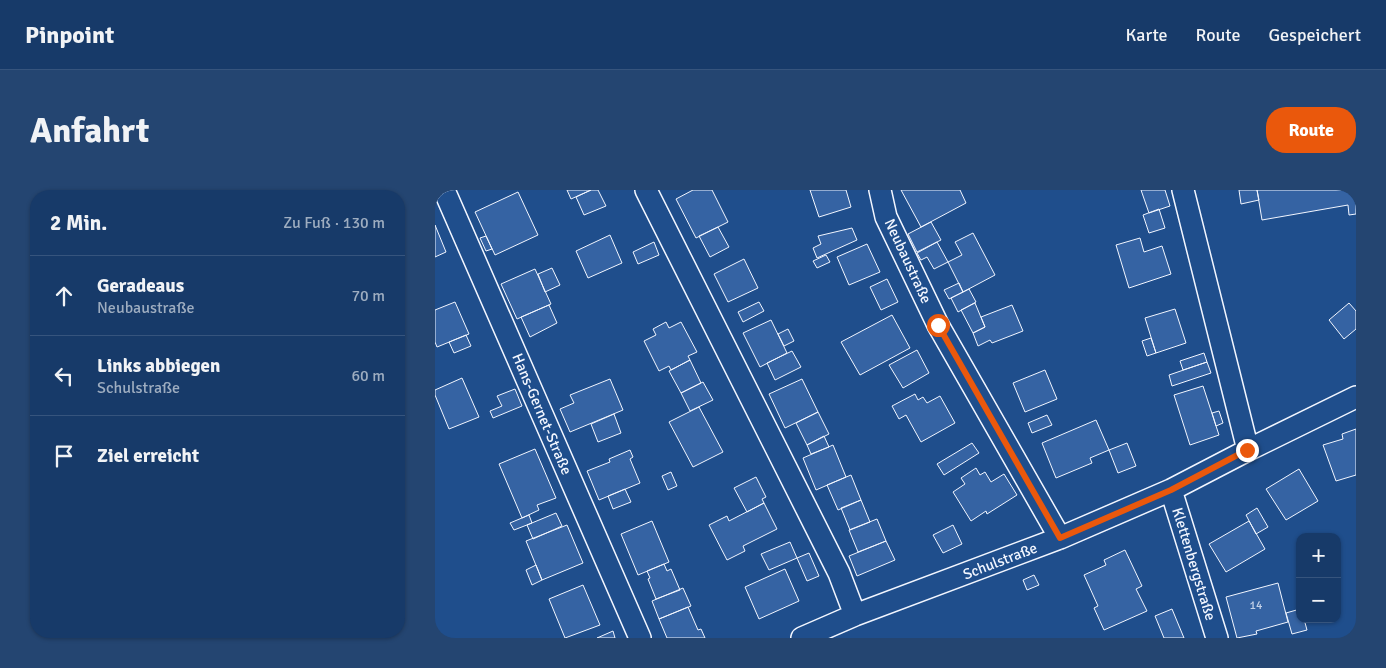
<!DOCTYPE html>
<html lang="de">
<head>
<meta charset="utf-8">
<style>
	:root { --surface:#173a69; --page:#244571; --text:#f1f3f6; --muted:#9eadc0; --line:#36547d; --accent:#ea580c }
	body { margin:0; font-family:Signika,sans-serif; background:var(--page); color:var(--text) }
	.controls { position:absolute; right:15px; bottom:15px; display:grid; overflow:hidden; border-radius:10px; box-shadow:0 1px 4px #0004 }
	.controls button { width:45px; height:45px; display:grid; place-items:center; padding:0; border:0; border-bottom:1px solid var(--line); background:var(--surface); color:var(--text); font:25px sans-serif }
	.stop { position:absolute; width:15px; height:15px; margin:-11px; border:4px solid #ea580c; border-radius:50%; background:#fff }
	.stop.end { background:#ea580c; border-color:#fff; box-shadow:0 1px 5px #0008 }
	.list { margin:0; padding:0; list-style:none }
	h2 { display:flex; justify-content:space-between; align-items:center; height:65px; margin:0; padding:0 20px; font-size:21px }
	h2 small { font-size:16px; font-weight:400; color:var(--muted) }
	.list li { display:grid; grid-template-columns:32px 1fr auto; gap:15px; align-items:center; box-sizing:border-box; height:80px; padding:0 20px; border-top:1px solid var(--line) }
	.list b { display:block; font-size:19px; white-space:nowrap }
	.list p { margin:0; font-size:16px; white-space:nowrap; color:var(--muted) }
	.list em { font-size:16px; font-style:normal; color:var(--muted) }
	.icon { flex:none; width:28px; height:28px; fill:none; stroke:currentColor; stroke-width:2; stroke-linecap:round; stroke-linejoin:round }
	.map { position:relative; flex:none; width:921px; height:448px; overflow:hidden; border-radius:20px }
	header { display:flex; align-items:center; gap:30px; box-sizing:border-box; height:70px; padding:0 25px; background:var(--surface); border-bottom:1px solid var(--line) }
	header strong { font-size:24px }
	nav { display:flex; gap:28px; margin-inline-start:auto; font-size:18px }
	.intro { display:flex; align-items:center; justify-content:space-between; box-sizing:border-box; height:120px; padding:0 30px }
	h1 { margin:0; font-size:35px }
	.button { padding:12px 22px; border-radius:20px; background:var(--accent); color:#fff; font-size:18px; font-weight:700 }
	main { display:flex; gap:30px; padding:0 30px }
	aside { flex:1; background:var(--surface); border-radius:20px; box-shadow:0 1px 4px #0004 }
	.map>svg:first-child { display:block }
</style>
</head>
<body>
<header>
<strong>Pinpoint</strong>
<nav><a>Karte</a><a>Route</a><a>Gespeichert</a></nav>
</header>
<div class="intro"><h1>Anfahrt</h1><a class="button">Route</a></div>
<main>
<aside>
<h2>2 Min.<small>Zu Fuß · 130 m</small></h2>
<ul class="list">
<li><svg class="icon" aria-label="ahead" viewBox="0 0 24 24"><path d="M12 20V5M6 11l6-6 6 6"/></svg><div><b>Geradeaus</b><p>Neubaustraße</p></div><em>70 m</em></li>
<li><svg class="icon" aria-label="left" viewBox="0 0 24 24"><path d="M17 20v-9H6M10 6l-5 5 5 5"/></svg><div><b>Links abbiegen</b><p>Schulstraße</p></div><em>60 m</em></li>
<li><svg class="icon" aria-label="arrive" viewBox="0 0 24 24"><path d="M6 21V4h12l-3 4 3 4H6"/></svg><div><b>Ziel erreicht</b></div></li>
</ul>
</aside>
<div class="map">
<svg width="921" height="448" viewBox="0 0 921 448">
	<rect width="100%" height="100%" fill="#1f4e8c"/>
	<path fill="#3563a3" stroke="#f2f6ff" d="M 132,0 L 156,0 L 136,9 Z
		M 156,0 L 163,0 L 171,16 L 149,25 L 141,7 Z
		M 258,0 L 277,0 L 293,32 L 261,48 L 241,9 Z
		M 375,0 L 411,0 L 416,17 L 384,27 Z
		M 466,0 L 525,0 L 531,13 L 486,37 Z
		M 706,0 L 730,0 L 735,16 L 714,23 Z
		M 804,0 L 822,0 L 824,10 L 806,14 Z
		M 822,0 L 921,0 L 921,24 L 914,25 L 913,15 L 827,30 Z
		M 83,2 L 103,45 L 60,65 L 40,22 Z
		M 724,19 L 730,38 L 714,43 L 708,25 Z
		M 496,32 L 506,50 L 482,62 L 473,44 Z
		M 0,35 L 11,62 L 0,67 Z
		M 283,37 L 294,57 L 275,67 L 264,46 Z
		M 417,38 L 422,50 L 382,68 L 378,58 L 386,54 L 383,46 Z
		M 538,43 L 560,85 L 528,102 L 513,72 L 527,65 L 520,52 Z
		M 175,45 L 187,73 L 153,88 L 141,61 Z
		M 51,46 L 57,59 L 51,61 L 45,48 Z
		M 705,48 L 709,62 L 727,56 L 736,84 L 694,98 L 681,55 Z
		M 219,52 L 224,65 L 203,74 L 198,62 Z
		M 502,52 L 513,72 L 499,79 L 492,67 L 486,70 L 482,63 Z
		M 432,54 L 445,82 L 414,95 L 402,67 Z
		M 391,65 L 395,72 L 382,78 L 378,71 Z
		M 309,69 L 323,98 L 293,112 L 279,84 Z
		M 117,78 L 125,95 L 110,102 L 103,84 Z
		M 100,79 L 116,114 L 82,129 L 66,94 Z
		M 452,89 L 463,112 L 446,120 L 435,97 Z
		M 524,93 L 528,102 L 514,109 L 509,100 Z
		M 534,99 L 541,112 L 523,122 L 516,108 Z
		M 20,112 L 34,144 L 2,157 L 0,152 L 0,120 Z
		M 324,112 L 329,121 L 308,132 L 303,122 Z
		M 540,113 L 550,137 L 538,143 L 526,120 Z
		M 914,113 L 921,121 L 921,139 L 909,149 L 894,130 Z
		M 114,115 L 122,133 L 95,147 L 86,127 Z
		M 577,115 L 588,141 L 557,153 L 555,150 L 543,156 L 538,143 L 550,137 L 546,127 Z
		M 740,119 L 751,153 L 721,163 L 710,128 Z
		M 457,125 L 475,158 L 425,185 L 406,152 Z
		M 336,130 L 352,163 L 325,177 L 308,143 Z
		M 231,132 L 234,138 L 246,132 L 262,162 L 253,166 L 255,170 L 236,180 L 234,176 L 224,181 L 209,151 L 221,145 L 218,139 Z
		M 353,139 L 359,151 L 349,156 L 343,144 Z
		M 31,145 L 36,156 L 19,163 L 14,152 Z
		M 716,148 L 721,163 L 712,166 L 707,151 Z
		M 482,160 L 494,183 L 468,198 L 454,175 Z
		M 357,161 L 366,177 L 340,190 L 332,173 Z
		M 769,163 L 772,172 L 748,180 L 745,171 Z
		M 255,170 L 266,193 L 246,203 L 234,181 Z
		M 772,172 L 776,183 L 737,196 L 734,185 Z
		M 610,180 L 622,209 L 590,222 L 578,193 Z
		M 27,188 L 44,227 L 14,239 L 0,205 L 0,200 Z
		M 175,189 L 188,220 L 135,242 L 125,219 L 139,213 L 135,205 Z
		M 367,189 L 383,222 L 350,238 L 334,204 Z
		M 268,192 L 278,210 L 255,221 L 246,203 Z
		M 768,196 L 784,245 L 755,255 L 739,205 Z
		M 80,199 L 87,216 L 58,228 L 55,221 L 67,216 L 62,206 Z
		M 480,204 L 483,210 L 488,207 L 492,213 L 505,206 L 520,233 L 486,252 L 471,225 L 464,229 L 457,216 Z
		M 264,217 L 288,262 L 258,277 L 234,232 Z
		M 784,221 L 788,233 L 781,236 L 777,223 Z
		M 383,222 L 394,244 L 372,255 L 361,233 Z
		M 179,224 L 186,243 L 163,252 L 156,234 Z
		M 612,225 L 617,235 L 597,243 L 593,233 Z
		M 661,230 L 674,260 L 655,268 L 657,273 L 621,288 L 607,253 Z
		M 921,239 L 921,285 L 901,291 L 888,255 L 908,249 L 907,244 Z
		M 389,246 L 394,257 L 376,264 L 372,255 Z
		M 537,253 L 544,263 L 509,285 L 502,274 Z
		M 692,253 L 701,276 L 683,283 L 674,260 Z
		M 398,255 L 411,287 L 381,300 L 368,268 Z
		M 100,259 L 121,308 L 102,315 L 104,320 L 87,328 L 64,274 Z
		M 195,260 L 198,267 L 195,269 L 205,293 L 164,310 L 152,281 L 175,272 L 174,269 Z
		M 541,278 L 545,285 L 550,282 L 556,292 L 569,284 L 582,305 L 552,324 L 551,321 L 536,331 L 518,302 L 530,294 L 526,288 Z
		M 864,279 L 883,311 L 851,330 L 831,299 Z
		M 236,282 L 242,296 L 233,300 L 227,286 Z
		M 416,285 L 426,310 L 403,320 L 392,295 Z
		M 321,287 L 331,307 L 327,309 L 329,313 L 312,322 L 299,298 Z
		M 190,299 L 196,312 L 178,319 L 173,306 Z
		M 426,310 L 435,332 L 415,340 L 406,318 Z
		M 329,313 L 342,339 L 308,356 L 310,361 L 292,370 L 274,335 L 292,326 L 294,331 Z
		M 822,318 L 833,337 L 821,344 L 811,325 Z
		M 121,323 L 127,336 L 98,349 L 92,335 Z
		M 94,325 L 97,333 L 79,340 L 75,333 Z
		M 442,329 L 451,351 L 423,362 L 414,340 Z
		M 217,331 L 234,372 L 203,385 L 186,344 Z
		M 814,331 L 830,359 L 791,382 L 774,354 Z
		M 132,335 L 148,373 L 107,390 L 91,351 Z
		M 518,335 L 527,354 L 508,363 L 498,345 Z
		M 451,351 L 460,370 L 422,386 L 414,366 Z
		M 355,352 L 362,368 L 334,380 L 326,364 Z
		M 690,360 L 707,396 L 701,399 L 712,421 L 669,440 L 659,418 L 663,416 L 649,385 L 671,375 L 669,370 Z
		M 374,363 L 384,386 L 372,391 L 362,368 Z
		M 229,374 L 232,381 L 236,379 L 245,400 L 221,409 L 213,389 L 215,388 L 212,381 Z
		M 101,375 L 107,390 L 97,395 L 91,380 Z
		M 350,379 L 364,411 L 324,429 L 310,397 Z
		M 599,385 L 604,395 L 592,400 L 588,390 Z
		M 843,393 L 853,432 L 821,441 L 822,444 L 802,448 L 791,407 Z
		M 148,395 L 165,435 L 130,448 L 114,409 Z
		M 248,398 L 256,416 L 224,429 L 217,411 Z
		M 253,417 L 263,440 L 266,439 L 270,448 L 232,448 L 224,429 Z
		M 737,419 L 749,448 L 729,448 L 720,426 Z
		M 865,419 L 865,429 L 869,429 L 872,440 L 857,444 L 851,423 Z
		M 178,441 L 180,448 L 162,448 Z"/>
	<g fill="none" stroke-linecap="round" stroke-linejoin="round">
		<defs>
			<path id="minor" d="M 9,0 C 75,149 139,299 205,448
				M 211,0 L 404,383 L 420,425
				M 445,0 L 451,27 L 503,135 L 625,348
				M 748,0 L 813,260
				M 736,300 L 782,448
				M 367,448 L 420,425 L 625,348 L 736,300 L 813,260 L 921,207"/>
		</defs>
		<use href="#minor" stroke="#f2f6ff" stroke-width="24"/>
		<use href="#minor" stroke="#1f4e8c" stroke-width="21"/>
	</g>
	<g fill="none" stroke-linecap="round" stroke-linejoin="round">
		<path stroke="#ea580c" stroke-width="6" d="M 503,135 L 625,348 L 736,300 L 812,260"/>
	</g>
	<g text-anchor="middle" stroke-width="4" stroke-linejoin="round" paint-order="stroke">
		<g font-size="12" fill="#c3d1e8">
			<text x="821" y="419">14</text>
		</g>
		<g font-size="15" fill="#f2f6ff" stroke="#1f4e8c">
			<text transform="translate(473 71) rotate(65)" y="5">Neubaustraße</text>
			<text transform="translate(107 224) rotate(67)" y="5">Hans-Gernet-Straße</text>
			<text transform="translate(565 371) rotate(-21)" y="5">Schulstraße</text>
			<text transform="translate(759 374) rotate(73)" y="5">Klettenbergstraße</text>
		</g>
	</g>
</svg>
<div class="controls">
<button>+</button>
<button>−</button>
</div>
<div class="stop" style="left:503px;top:135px"></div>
<div class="stop end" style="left:812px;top:260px"></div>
</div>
</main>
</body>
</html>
